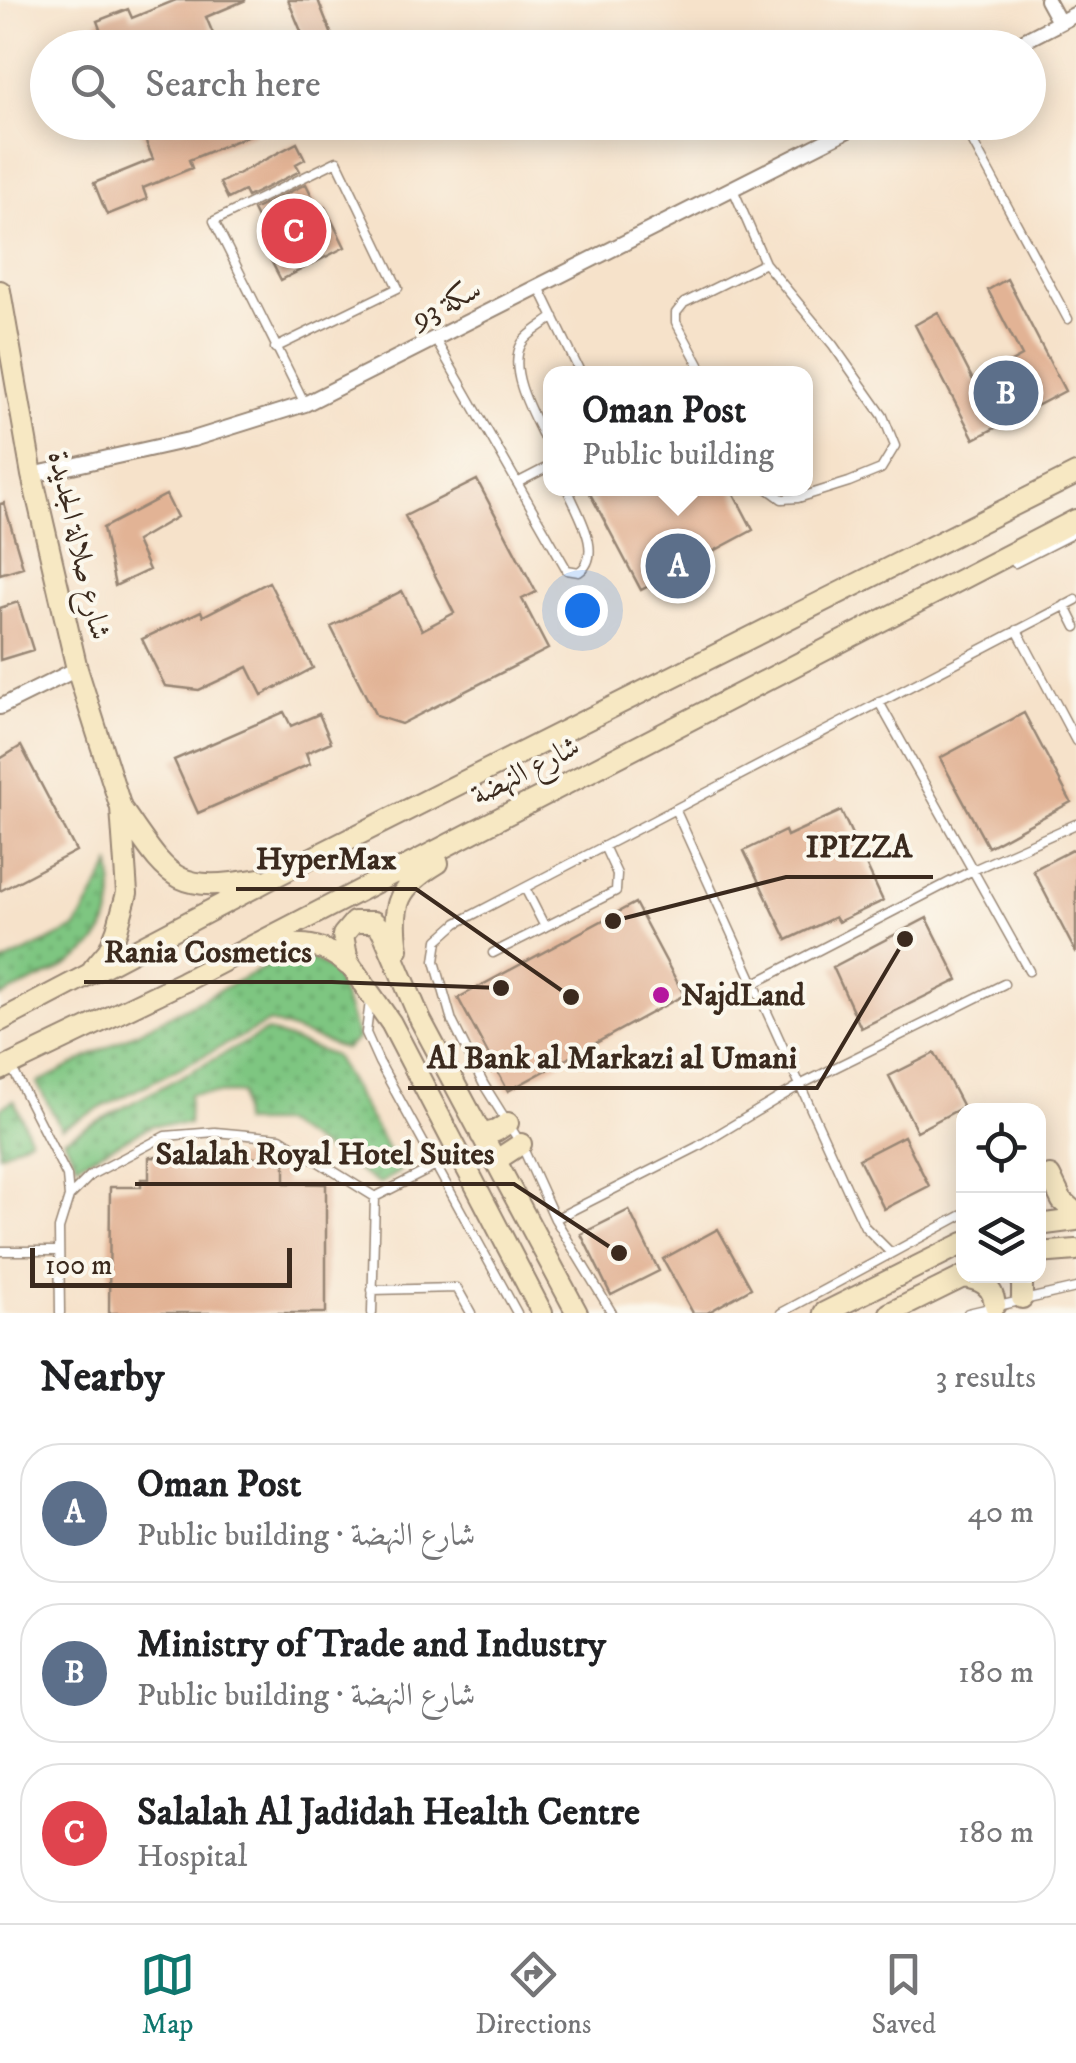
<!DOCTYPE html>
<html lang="en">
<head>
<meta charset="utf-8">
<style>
	:root { --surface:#fff; --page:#f6f6f6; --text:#202124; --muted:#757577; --line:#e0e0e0; --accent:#0f766e }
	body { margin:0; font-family:"IM FELL DW Pica",Amiri,serif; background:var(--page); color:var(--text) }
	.controls { position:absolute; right:30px; bottom:30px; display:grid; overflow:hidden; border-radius:20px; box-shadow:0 5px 25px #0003 }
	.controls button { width:90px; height:90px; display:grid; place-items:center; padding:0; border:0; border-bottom:2px solid var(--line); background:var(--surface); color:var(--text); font:50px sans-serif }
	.scale { position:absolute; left:30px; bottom:25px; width:262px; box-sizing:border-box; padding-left:10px; border:5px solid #3b2a1e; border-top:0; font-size:28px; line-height:35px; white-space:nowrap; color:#3b2a1e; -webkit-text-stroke:8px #fbf7ec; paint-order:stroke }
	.you { position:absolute; left:582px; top:610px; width:35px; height:35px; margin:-25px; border:8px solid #fff; border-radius:50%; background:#1a73e8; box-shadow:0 0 0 15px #1a73e833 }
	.badge { display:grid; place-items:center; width:65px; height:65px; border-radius:50%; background:var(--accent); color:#fff; font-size:32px; font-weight:700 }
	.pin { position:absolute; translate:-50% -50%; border:5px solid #fff; box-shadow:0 2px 10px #0006 }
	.popup { position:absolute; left:543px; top:366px; width:270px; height:130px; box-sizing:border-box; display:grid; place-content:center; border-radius:20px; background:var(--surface); filter:drop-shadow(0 2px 8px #0005); font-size:32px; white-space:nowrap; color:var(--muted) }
	.popup b { font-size:38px; color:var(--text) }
	.popup::after { content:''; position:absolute; left:50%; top:100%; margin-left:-20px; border:20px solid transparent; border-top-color:var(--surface) }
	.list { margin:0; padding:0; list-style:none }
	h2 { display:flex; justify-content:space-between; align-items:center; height:130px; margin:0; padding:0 40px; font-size:42px }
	h2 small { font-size:32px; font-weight:400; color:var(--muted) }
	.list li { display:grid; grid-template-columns:65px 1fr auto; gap:30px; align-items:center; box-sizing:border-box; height:140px; margin:0 20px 20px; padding:0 20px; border:2px solid var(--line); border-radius:40px }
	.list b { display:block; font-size:38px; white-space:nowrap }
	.list p { margin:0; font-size:32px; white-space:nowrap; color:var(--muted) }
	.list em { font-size:32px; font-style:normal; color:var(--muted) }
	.icon { flex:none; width:55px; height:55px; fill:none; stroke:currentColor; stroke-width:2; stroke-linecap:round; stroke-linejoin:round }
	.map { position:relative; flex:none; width:1076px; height:1313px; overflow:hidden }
	.search { position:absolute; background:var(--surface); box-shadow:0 5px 25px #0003; left:30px; right:30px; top:30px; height:110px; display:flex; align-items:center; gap:25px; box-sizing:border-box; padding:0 35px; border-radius:55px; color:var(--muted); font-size:38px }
	.sheet { height:610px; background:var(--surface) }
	nav { display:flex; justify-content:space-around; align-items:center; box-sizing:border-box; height:140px; border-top:2px solid var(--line); background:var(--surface); font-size:28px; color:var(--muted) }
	nav a { display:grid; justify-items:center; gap:5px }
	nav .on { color:var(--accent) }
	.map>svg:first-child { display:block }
</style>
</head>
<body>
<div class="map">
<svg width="1076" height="1313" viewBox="0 0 1076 1313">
	<defs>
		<pattern id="grass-dots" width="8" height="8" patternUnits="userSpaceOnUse" patternTransform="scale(2.5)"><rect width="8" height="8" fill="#7ec681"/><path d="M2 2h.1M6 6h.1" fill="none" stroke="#68a169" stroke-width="1.8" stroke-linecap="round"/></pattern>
	</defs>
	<rect width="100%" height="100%" fill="#fbf7ec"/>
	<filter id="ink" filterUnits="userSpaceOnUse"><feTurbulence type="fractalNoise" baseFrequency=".01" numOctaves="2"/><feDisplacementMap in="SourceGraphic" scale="20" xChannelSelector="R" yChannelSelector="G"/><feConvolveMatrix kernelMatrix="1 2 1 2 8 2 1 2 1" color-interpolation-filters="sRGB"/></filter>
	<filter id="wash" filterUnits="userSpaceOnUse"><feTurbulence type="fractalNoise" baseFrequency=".0048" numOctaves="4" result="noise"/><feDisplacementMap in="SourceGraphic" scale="40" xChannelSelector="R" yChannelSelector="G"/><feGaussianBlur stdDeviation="2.25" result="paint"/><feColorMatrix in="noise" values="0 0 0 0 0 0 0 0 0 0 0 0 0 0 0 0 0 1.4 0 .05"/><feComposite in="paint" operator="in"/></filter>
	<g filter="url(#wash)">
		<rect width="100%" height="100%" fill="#f6e2ca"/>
		<path fill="url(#grass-dots)" stroke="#5c7850" stroke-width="2.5" d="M 111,865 C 124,955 67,965 0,997 L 0,964 L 76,928 Z
			M 313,959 L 334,972 L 358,1038 L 345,1049 L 270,1022 L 61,1128 L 37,1083 L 271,964 Z
			M 267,1031 L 334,1056 L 400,1171 L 379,1184 L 282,1123 L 242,1123 L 241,1093 L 189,1094 L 188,1124 L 153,1125 L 77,1164 L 64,1139 Z
			M 14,1100 L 30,1138 L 0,1154 L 0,1108 Z"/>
		<g id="blocks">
			<path fill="#e2b395" d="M 176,0 L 246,0 L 206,17 L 219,48 L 56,48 L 100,29 L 97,21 L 128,9 L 132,18 Z
				M 288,0 L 318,0 L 337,48 L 308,48 Z
				M 138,122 L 174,122 L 177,130 L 196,122 L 279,123 L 189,160 L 192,168 L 143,188 L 147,199 L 107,215 L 94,183 L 153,159 Z
				M 297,143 L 305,159 L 296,164 L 300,171 L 247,197 L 244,191 L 228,199 L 220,183 Z
				M 306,184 L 319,210 L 325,207 L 345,247 L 281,280 L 261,241 L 267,238 L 253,210 Z
				M 1007,279 L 1065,391 L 974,439 L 915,325 L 938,312 L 974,382 L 1022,356 L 988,290 Z
				M 477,480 L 536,592 L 522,599 L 548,649 L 401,724 L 376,716 L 331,627 L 402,591 L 422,630 L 454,613 L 405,516 Z
				M 587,488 L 731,488 L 753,530 L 641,590 Z
				M 166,495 L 177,517 L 136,541 L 149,570 L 115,586 L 103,528 Z
				M 4,503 L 23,567 L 0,574 L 0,504 Z
				M 269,582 L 313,668 L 262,695 L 248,667 L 199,690 L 165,686 L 142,639 L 201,611 L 203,616 Z
				M 18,602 L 33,650 L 0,660 L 0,608 Z
				M 284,712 L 291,726 L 319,714 L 331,742 L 306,753 L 310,764 L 198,813 L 174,760 Z
				M 1024,713 L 1071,802 L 988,847 L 940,758 Z
				M 21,746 L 76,851 L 0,891 L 0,759 Z
				M 841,811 L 883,901 L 838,922 L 835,917 L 787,940 L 744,851 L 785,831 L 787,836 Z
				M 1076,848 L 1076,953 L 1033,870 Z
				M 635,903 L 684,995 L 508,1091 L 458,998 Z
				M 927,918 L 958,980 L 861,1028 L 833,967 Z
				M 935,1053 L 963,1107 L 917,1131 L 889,1076 Z
				M 904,1136 L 929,1186 L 884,1209 L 859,1159 Z
				M 149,1157 L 285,1158 L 285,1183 L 326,1184 L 326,1313 L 109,1313 L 110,1187 L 141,1187 L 141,1179 L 149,1179 Z
				M 629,1210 L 659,1271 L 611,1295 L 581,1234 Z
				M 718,1229 L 751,1288 L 707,1313 L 693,1313 L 663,1259 Z"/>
		</g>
	</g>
	<g filter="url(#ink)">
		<use href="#blocks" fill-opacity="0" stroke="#988674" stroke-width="2.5"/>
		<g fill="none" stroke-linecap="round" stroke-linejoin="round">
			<defs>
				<path id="lane" d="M 962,122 L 1068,319
					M 733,189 L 765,263 L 833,345 L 883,416 L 895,446 L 881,469 L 849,482 L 798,498 L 782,499 L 767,488
					M 539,287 L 581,374
					M 435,339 L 567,570 L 579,572 C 605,554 576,511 567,488
					M 275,348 L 398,288 L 337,161 L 214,221 L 305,404
					M 704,374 L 676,322 L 676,313 L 684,303 L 765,263
					M 550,450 C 538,423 505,372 522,343 C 528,333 545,324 554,317
					M 517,483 L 550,466
					M 1015,563 L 1076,532
					M 1065,605 L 1076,627
					M 1017,630 L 1076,741
					M 879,702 L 1029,971
					M 675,809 L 849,1193 L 865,1227 L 891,1253
					M 525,888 L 545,927
					M 493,953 L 616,891 L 617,874 L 604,846
					M 755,983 L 973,870 L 1076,824
					M 370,1001 L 366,1033 L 379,1062 L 517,1313
					M 12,1068 L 67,1176 L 69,1197
					M 555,1219 L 697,1147 L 802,1084 L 1004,984
					M 0,1251 L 59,1251
					M 372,1290 L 457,1288 L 471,1313
					M 60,1313 L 59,1229 L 69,1197 L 91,1175 L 165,1136 L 215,1132 L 280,1138 L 375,1197 L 436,1166
					M 372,1313 L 375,1197
					M 612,1313 L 555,1219 L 521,1144 L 484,1085 L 452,1021 L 435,961 L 438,940 L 457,923 L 1076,600
					M 781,1313 L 964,1214
					M 968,1313 L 1076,1288"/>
				<path id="street" d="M 1047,0 L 1059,22
					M 1010,48 L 1076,14
					M 32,475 L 193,439 L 305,404 L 864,122
					M 0,707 L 77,669"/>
				<path id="secondary" d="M 0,291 L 32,475 L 77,669 L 121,808 L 127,893 L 117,930 L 109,950 L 93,969
					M 123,811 C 170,878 173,894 259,879
					M 398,949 C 391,903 398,887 438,863
					M 260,954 C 291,939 322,942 348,965
					M 0,1021 L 276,876 L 1076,474
					M 0,1070 L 183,982 L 1076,520
					M 481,1135 L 496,1131 L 508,1123
					M 495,1161 L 521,1144
					M 1050,1176 L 1062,1201 L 1076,1213
					M 1038,1225 L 1076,1220
					M 1038,1253 L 1076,1250
					M 1022,1276 L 1022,1298
					M 962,1277 C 980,1279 993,1285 995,1305
					M 542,1313 L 391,1023 L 348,962 L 343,935 L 354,922 L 374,922 L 382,930 L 421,1021 L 577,1313
					M 824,1313 L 964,1243
					M 890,1313 L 965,1276"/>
			</defs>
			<use href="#lane" stroke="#988674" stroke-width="11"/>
			<use href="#street" stroke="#988674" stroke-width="18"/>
			<use href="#secondary" stroke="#988674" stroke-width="24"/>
			<use href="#lane" stroke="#fff" stroke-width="8"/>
			<use href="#street" stroke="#fff" stroke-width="14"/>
			<use href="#secondary" stroke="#f7e8c3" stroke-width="20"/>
		</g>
	</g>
	<circle fill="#b5179e" stroke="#fbf7ec" stroke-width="4" cx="661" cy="995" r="10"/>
	<g text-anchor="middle" stroke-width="8" stroke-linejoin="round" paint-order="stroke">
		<g font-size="30" fill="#3b2a1e" stroke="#fbf7ec">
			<text transform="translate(446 303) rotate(-27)" y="10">سكة 93</text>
			<text transform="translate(80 545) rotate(77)" y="10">شارع صلالة الجديدة</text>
			<text transform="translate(525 770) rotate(-27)" y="10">شارع النهضة</text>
		</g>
		<g font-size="30" font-weight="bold" fill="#3b2a1e" stroke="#fbf7ec" text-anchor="start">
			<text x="681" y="1005">NajdLand</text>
		</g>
	</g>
	<path fill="none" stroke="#3b2a1e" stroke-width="4" d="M613 921L786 877H933M571 997L416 889H236M501 988L332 982H84M905 939L817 1088H408M619 1253L514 1184H135"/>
	<g fill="#3b2a1e" stroke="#fbf7ec" stroke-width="4">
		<circle cx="613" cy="921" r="10"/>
		<circle cx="571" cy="997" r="10"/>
		<circle cx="501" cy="988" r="10"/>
		<circle cx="905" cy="939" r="10"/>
		<circle cx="619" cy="1253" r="10"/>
	</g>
	<g font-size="32" text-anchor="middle" font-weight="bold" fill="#3b2a1e" stroke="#fbf7ec" stroke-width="8" stroke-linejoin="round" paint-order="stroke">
		<text x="859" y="857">IPIZZA</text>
		<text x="326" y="869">HyperMax</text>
		<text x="208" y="962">Rania Cosmetics</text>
		<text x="612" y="1068">Al Bank al Markazi al Umani</text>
		<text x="325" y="1164">Salalah Royal Hotel Suites</text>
	</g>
</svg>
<div class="controls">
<button><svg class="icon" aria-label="locate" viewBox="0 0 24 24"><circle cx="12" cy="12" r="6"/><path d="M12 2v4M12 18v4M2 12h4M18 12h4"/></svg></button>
<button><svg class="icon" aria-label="layers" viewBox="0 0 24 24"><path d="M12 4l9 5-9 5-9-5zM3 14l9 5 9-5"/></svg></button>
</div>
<div class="scale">100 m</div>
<div class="you"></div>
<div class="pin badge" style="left:678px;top:566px;background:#5c6f8a">A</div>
<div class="popup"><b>Oman Post</b>Public building</div>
<div class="pin badge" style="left:1006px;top:393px;background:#5c6f8a">B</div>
<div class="pin badge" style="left:294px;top:231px;background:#e0444e">C</div>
<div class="search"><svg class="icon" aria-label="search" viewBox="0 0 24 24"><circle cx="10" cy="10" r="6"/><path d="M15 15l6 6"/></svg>Search here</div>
</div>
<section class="sheet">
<h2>Nearby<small>3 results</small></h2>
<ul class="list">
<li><span class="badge" style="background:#5c6f8a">A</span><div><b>Oman Post</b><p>Public building · شارع النهضة</p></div><em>40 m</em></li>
<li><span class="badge" style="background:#5c6f8a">B</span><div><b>Ministry of Trade and Industry</b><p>Public building · شارع النهضة</p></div><em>180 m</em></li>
<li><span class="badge" style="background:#e0444e">C</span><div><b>Salalah Al Jadidah Health Centre</b><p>Hospital</p></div><em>180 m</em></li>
</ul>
</section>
<nav>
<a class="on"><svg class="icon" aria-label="map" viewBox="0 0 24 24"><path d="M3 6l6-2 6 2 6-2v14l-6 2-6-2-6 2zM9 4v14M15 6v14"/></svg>Map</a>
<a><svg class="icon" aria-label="directions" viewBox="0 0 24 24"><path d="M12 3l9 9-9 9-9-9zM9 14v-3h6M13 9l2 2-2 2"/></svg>Directions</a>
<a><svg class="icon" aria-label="saved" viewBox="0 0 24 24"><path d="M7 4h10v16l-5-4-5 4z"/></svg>Saved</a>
</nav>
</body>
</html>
